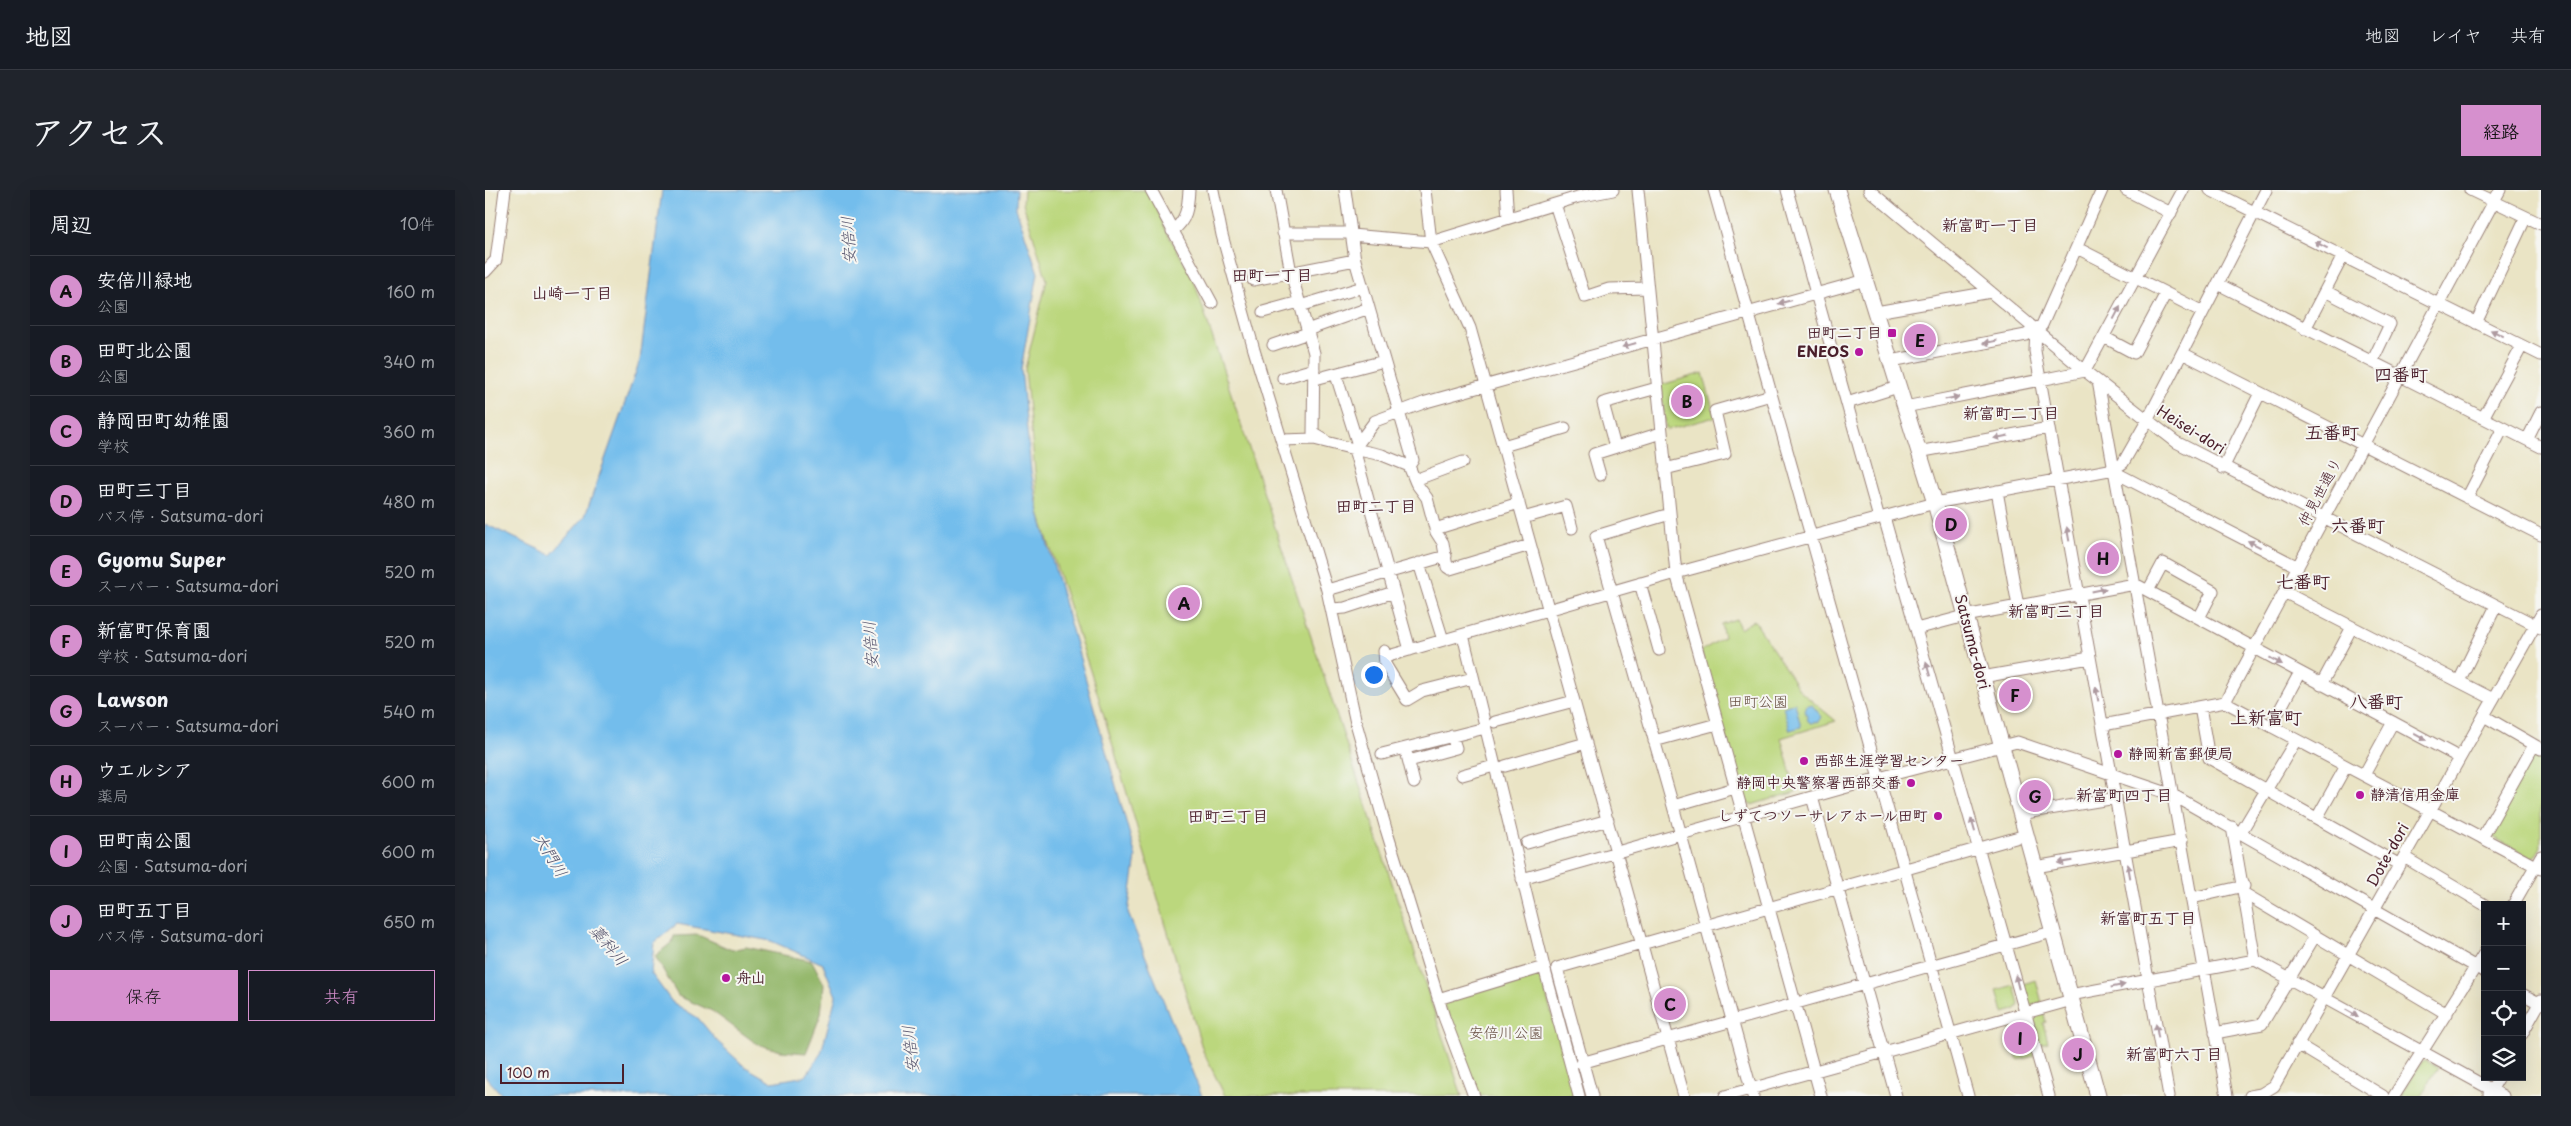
<!DOCTYPE html>
<html lang="ja">
<head>
<meta charset="utf-8">
<style>
	:root { --surface:#171b24; --page:#20242c; --text:#f1f3f6; --muted:#9ea1a6; --line:#363941; --accent:#d690ce }
	body { margin:0; font-family:"Playpen Sans","Klee One",sans-serif; background:var(--page); color:var(--text) }
	.controls { position:absolute; right:15px; bottom:15px; display:grid; overflow:hidden; border-radius:0px; box-shadow:0 5px 20px #0002 }
	.controls button { width:45px; height:45px; display:grid; place-items:center; padding:0; border:0; border-bottom:1px solid var(--line); background:var(--surface); color:var(--text); font:25px sans-serif }
	.scale { position:absolute; left:15px; bottom:12px; width:124px; box-sizing:border-box; padding-left:5px; border:2px solid #4a1f2b; border-top:0; font-size:14px; line-height:18px; white-space:nowrap; color:#4a1f2b; -webkit-text-stroke:4px #f6f6f2; paint-order:stroke }
	.you { position:absolute; left:888px; top:484px; width:18px; height:18px; margin:-12px; border:4px solid #fff; border-radius:50%; background:#1a73e8; box-shadow:0 0 0 8px #1a73e833 }
	.badge { display:grid; place-items:center; width:32px; height:32px; border-radius:50%; background:var(--accent); color:#111; font-size:16px; font-weight:700 }
	.pin { position:absolute; translate:-50% -50%; border:2px solid #fff; box-shadow:0 1px 5px #0006 }
	.list { margin:0; padding:0; list-style:none }
	h2 { display:flex; justify-content:space-between; align-items:center; height:65px; margin:0; padding:0 20px; font-size:21px }
	h2 small { font-size:16px; font-weight:400; color:var(--muted) }
	.list li { display:grid; grid-template-columns:32px 1fr auto; gap:15px; align-items:center; box-sizing:border-box; height:70px; padding:0 20px; border-top:1px solid var(--line) }
	.list b { display:block; font-size:19px; white-space:nowrap }
	.list p { margin:0; font-size:16px; white-space:nowrap; color:var(--muted) }
	.list em { font-size:16px; font-style:normal; color:var(--muted) }
	.actions { display:flex; gap:10px; padding:15px 20px }
	.actions a { flex:1; padding:11px 0; border:1px solid var(--accent); border-radius:0px; text-align:center; font-size:18px; color:var(--accent) }
	.actions .main { background:var(--accent); color:#111 }
	.icon { flex:none; width:28px; height:28px; fill:none; stroke:currentColor; stroke-width:2; stroke-linecap:round; stroke-linejoin:round }
	.map { position:relative; flex:none; width:2056px; height:906px; overflow:hidden; border-radius:0px }
	header { display:flex; align-items:center; gap:30px; box-sizing:border-box; height:70px; padding:0 25px; background:var(--surface); border-bottom:1px solid var(--line) }
	header strong { font-size:24px }
	nav { display:flex; gap:28px; margin-inline-start:auto; font-size:18px }
	.intro { display:flex; align-items:center; justify-content:space-between; box-sizing:border-box; height:120px; padding:0 30px }
	h1 { margin:0; font-size:35px }
	.button { padding:12px 22px; border-radius:0px; background:var(--accent); color:#111; font-size:18px; font-weight:700 }
	main { display:flex; gap:30px; padding:0 30px }
	aside { flex:1; background:var(--surface); border-radius:0px; box-shadow:0 5px 20px #0002 }
	.map>svg:first-child { display:block }
</style>
</head>
<body>
<header>
<strong>地図</strong>
<nav><a>地図</a><a>レイヤ</a><a>共有</a></nav>
</header>
<div class="intro"><h1>アクセス</h1><a class="button">経路</a></div>
<main>
<aside>
<h2>周辺<small>10件</small></h2>
<ul class="list">
<li><span class="badge">A</span><div><b>安倍川緑地</b><p>公園</p></div><em>160 m</em></li>
<li><span class="badge">B</span><div><b>田町北公園</b><p>公園</p></div><em>340 m</em></li>
<li><span class="badge">C</span><div><b>静岡田町幼稚園</b><p>学校</p></div><em>360 m</em></li>
<li><span class="badge">D</span><div><b>田町三丁目</b><p>バス停 · Satsuma-dori</p></div><em>480 m</em></li>
<li><span class="badge">E</span><div><b>Gyomu Super</b><p>スーパー · Satsuma-dori</p></div><em>520 m</em></li>
<li><span class="badge">F</span><div><b>新富町保育園</b><p>学校 · Satsuma-dori</p></div><em>520 m</em></li>
<li><span class="badge">G</span><div><b>Lawson</b><p>スーパー · Satsuma-dori</p></div><em>540 m</em></li>
<li><span class="badge">H</span><div><b>ウエルシア</b><p>薬局</p></div><em>600 m</em></li>
<li><span class="badge">I</span><div><b>田町南公園</b><p>公園 · Satsuma-dori</p></div><em>600 m</em></li>
<li><span class="badge">J</span><div><b>田町五丁目</b><p>バス停 · Satsuma-dori</p></div><em>650 m</em></li>
</ul>
<div class="actions"><a class="main">保存</a><a>共有</a></div>
</aside>
<div class="map">
<svg width="2056" height="906" viewBox="0 0 2056 906">
	<rect width="100%" height="100%" fill="#f6f6f2"/>
	<filter id="ink" filterUnits="userSpaceOnUse"><feTurbulence type="fractalNoise" baseFrequency=".02" numOctaves="2"/><feDisplacementMap in="SourceGraphic" scale="10" xChannelSelector="R" yChannelSelector="G"/><feConvolveMatrix kernelMatrix="1 2 1 2 8 2 1 2 1" color-interpolation-filters="sRGB"/></filter>
	<filter id="wash" filterUnits="userSpaceOnUse"><feTurbulence type="fractalNoise" baseFrequency=".0096" numOctaves="4" result="noise"/><feDisplacementMap in="SourceGraphic" scale="20" xChannelSelector="R" yChannelSelector="G"/><feGaussianBlur stdDeviation="1.12" result="paint"/><feColorMatrix in="noise" values="0 0 0 0 0 0 0 0 0 0 0 0 0 0 0 0 0 1.4 0 .05"/><feComposite in="paint" operator="in"/></filter>
	<g filter="url(#wash)">
		<rect width="100%" height="100%" fill="#eae4c5"/>
		<path fill="#bbd77d" stroke="#827b54" d="M 539,0 L 664,0 L 681,41 L 708,88 L 977,906 L 740,906 L 718,861 L 612,502 L 554,323 L 540,179 L 562,90 L 538,13 Z
			M 1218,183 L 1230,227 L 1181,240 L 1176,195 Z
			M 1251,429 L 1255,439 L 1269,430 L 1315,501 L 1351,531 L 1296,548 L 1311,602 L 1266,615 L 1259,611 L 1216,461 L 1239,447 L 1236,434 Z
			M 2049,561 L 2056,565 L 2056,657 L 2051,665 L 2046,668 L 2003,644 Z
			M 1051,782 L 1056,787 L 1090,906 L 993,906 L 957,810 Z
			M 1551,790 L 1557,813 L 1544,816 L 1535,795 Z
			M 1529,795 L 1534,815 L 1530,820 L 1518,823 L 1512,800 Z
			M 1558,821 L 1561,832 L 1558,833 L 1563,852 L 1552,855 L 1546,824 Z
			M 1535,827 L 1539,830 L 1549,866 L 1533,870 L 1522,830 Z
			M 1941,871 L 1953,877 L 1936,906 L 1916,906 L 1937,872 Z"/>
		<path fill="#94b86c" stroke="#6f6c4c" d="M 213,745 L 247,760 L 261,757 L 327,771 L 339,794 L 336,824 L 321,863 L 296,861 L 272,854 L 227,821 L 193,806 L 170,766 L 187,752 L 189,746 Z"/>
		<path fill="#73bdec" stroke="#5e6e8c" fill-rule="evenodd" d="M 177,0 L 532,0 L 531,18 L 553,83 L 536,179 L 546,281 L 554,323 L 651,667 L 643,723 L 717,906 L 18,906 L 0,886 L 0,334 L 66,365 L 100,326 L 155,170 ZM 192,734 L 286,751 L 338,774 L 351,806 L 336,863 L 321,886 L 287,892 L 259,876 L 232,851 L 213,828 L 187,812 L 166,783 L 169,753 Z
			M 1310,513 L 1316,537 L 1305,540 L 1298,517 Z
			M 1322,515 L 1327,515 L 1337,527 L 1334,532 L 1326,533 L 1323,531 L 1320,520 Z"/>
	</g>
	<g filter="url(#ink)">
		<g fill="none" stroke-linecap="round" stroke-linejoin="round">
			<defs>
				<path id="minor" d="M 666,0 L 727,113
					M 728,0 L 737,45 L 769,160 L 842,400 L 871,533 L 901,639 L 959,827 L 989,906
					M 791,0 L 806,83 L 829,163 L 828,243 L 838,249
					M 860,0 L 870,70 L 928,270 L 924,276
					M 940,0 L 946,52 L 985,138 L 1199,906
					M 1021,0 L 1023,28
					M 1153,0 L 1191,383 L 1336,906
					M 1229,0 L 1483,906
					M 1302,0 L 1394,328
					M 1384,0 L 1600,181 L 1691,252 L 2056,438
					M 1641,0 L 1686,23
					M 1725,0 L 2056,165
					M 1985,0 L 2056,34
					M 1070,14 L 1100,107 L 1124,99 L 1162,98
					M 687,41 C 702,31 703,16 704,0
					M 798,43 L 866,43
					M 866,45 L 946,52 L 1093,7 L 1128,0
					M 1592,58 L 1718,122
					M 0,82 L 11,70 L 20,0
					M 768,90 L 870,70
					M 1733,94 L 2056,257
					M 1840,101 L 1905,134 L 1887,172
					M 815,116 L 878,97
					M 778,122 L 814,112
					M 1391,122 L 1506,102
					M 1991,133 L 2041,27
					M 1551,139 L 1550,161 L 1684,906
					M 1820,139 L 1858,66
					M 822,140 L 884,118
					M 1619,147 L 1649,163 L 1681,103
					M 788,155 L 823,143
					M 1697,163 L 2056,345
					M 1406,171 L 1541,145 L 1557,135 L 1617,0
					M 851,185 L 873,255
					M 798,188 L 829,179
					M 830,189 L 899,171
					M 1613,191 L 1742,906
					M 1362,213 L 1413,197
					M 1420,217 L 1600,181 L 1698,0
					M 1998,228 L 2037,156
					M 797,250 L 829,249 L 869,259 L 890,231 L 941,212 L 1381,90
					M 2042,250 L 2056,222
					M 1018,256 L 1080,238
					M 1130,257 L 1118,213 L 1172,198
					M 1433,262 L 1564,238
					M 1738,278 L 1775,203
					M 1180,279 L 1240,264 L 1230,221 L 1286,205
					M 1629,279 L 1635,285 L 1813,377
					M 1115,285 L 1109,264 L 1176,243
					M 930,290 L 978,272
					M 1512,301 L 1533,416
					M 1982,308 L 2018,238
					M 1185,324 L 1111,346 L 1188,616 L 1250,598
					M 1399,327 L 1564,906
					M 1038,328 L 1081,316 L 1087,338
					M 950,339 L 1034,313
					M 934,373 L 958,450
					M 1155,393 L 1174,460
					M 842,400 L 961,366
					M 1663,401 L 1678,373 L 1728,401 L 1714,428
					M 1799,402 L 2008,509
					M 847,419 L 860,418 L 909,402
					M 1431,439 L 1480,426 L 1650,394 L 1975,568
					M 978,445 L 1059,777 L 1094,906
					M 925,460 L 869,259 L 897,265 L 924,276 L 931,293 L 942,308 L 951,342 L 958,353 L 962,377 L 965,379 L 1045,355
					M 899,461 L 900,474 L 922,510 L 937,501 L 988,488
					M 900,467 L 1191,383 L 1450,313 L 1629,279 L 1638,273 L 1662,231 L 1781,0
					M 1497,487 L 1605,468
					M 1974,491 L 2011,416
					M 1836,495 L 1867,437
					M 1740,512 L 2015,0
					M 1715,517 L 1724,568 L 1915,675
					M 1999,526 L 2056,559
					M 1010,532 L 1089,511
					M 1618,535 L 1740,512 L 2056,679
					M 1786,536 L 1814,484
					M 1169,551 L 1232,534
					M 897,564 L 1000,538
					M 922,565 L 929,593
					M 924,571 L 971,558 L 967,546
					M 1020,576 L 1101,553
					M 977,585 L 1009,576
					M 1879,585 L 1908,532
					M 1327,607 L 1411,906
					M 1188,616 L 1268,906
					M 1535,624 L 1631,608
					M 1832,628 L 1861,576
					M 1747,637 L 1770,770
					M 1756,642 L 1811,550
					M 1997,648 L 2049,555
					M 1042,653 L 1123,630
					M 1919,667 L 2000,715
					M 1550,677 L 1697,651
					M 1037,689 L 1394,588 L 1532,552 L 1688,605 L 2000,782
					M 1760,704 L 1962,824
					M 1707,708 L 1759,696
					M 2028,715 L 2056,666
					M 2037,804 L 2056,814
					M 1585,805 L 1770,770 L 2018,906
					M 953,809 L 1059,777
					M 1730,843 L 1777,834 L 1830,746
					M 2037,844 L 2056,810
					M 1812,854 L 1898,906
					M 1096,873 L 1567,742
					M 2004,904 L 2014,887
					M 1107,906 L 1072,778 L 1541,645
					M 1240,906 L 1587,810
					M 1765,906 L 1776,904 L 1789,896 L 2056,425
					M 1909,906 L 2000,762"/>
				<path id="major" d="M 1352,0 L 1450,313 L 1613,906"/>
			</defs>
			<use href="#minor" stroke="#9a8278" stroke-width="13"/>
			<use href="#major" stroke="#9a8278" stroke-width="17"/>
			<use href="#minor" stroke="#fff" stroke-width="11"/>
			<use href="#major" stroke="#fff" stroke-width="15"/>
		</g>
		<defs><path id="oneway-solid" d="M-6-.8H1V-3.2L6.5 0L1 3.2V.8H-6Z" transform="scale(1.25)"/></defs>
		<g fill="#ae9aa0">
			<use href="#oneway-solid" transform="translate(1836 55) rotate(-153)"/>
			<use href="#oneway-solid" transform="translate(1300 112) rotate(165)"/>
			<use href="#oneway-solid" transform="translate(1632 123) rotate(-62)"/>
			<use href="#oneway-solid" transform="translate(2012 143) rotate(-154)"/>
			<use href="#oneway-solid" transform="translate(1505 152) rotate(169)"/>
			<use href="#oneway-solid" transform="translate(1144 155) rotate(164)"/>
			<use href="#oneway-solid" transform="translate(1467 208) rotate(-11)"/>
			<use href="#oneway-solid" transform="translate(1516 247) rotate(169)"/>
			<use href="#oneway-solid" transform="translate(1583 344) rotate(-100)"/>
			<use href="#oneway-solid" transform="translate(1769 354) rotate(-153)"/>
			<use href="#oneway-solid" transform="translate(1614 400) rotate(-11)"/>
			<use href="#oneway-solid" transform="translate(1791 471) rotate(29)"/>
			<use href="#oneway-solid" transform="translate(1443 479) rotate(-106)"/>
			<use href="#oneway-solid" transform="translate(1612 504) rotate(-100)"/>
			<use href="#oneway-solid" transform="translate(1935 547) rotate(28)"/>
			<use href="#oneway-solid" transform="translate(1488 635) rotate(-106)"/>
			<use href="#oneway-solid" transform="translate(1580 672) rotate(170)"/>
			<use href="#oneway-solid" transform="translate(1644 681) rotate(-100)"/>
			<use href="#oneway-solid" transform="translate(1532 792) rotate(-104)"/>
			<use href="#oneway-solid" transform="translate(1633 796) rotate(-11)"/>
			<use href="#oneway-solid" transform="translate(1867 823) rotate(29)"/>
			<use href="#oneway-solid" transform="translate(1672 841) rotate(-100)"/>
		</g>
	</g>
	<g fill="#b5179e" stroke="#f6f6f2" stroke-width="2">
		<rect x="1402" y="138" width="10" height="10" rx="2.5"/>
		<circle cx="1374" cy="162" r="5"/>
		<circle cx="1633" cy="564" r="5"/>
		<circle cx="1319" cy="571" r="5"/>
		<circle cx="1426" cy="593" r="5"/>
		<circle cx="1875" cy="605" r="5"/>
		<circle cx="1453" cy="626" r="5"/>
		<circle cx="241" cy="788" r="5"/>
	</g>
	<g text-anchor="middle" stroke-width="4" stroke-linejoin="round" paint-order="stroke">
		<g font-size="15" font-weight="bold" fill="#4a1f2b" stroke="#f6f6f2" text-anchor="end">
			<text x="1397" y="148">田町二丁目</text>
			<text x="1364" y="167">ENEOS</text>
			<text x="1643" y="569" text-anchor="start">静岡新富郵便局</text>
			<text x="1329" y="576" text-anchor="start">西部生涯学習センター</text>
			<text x="1416" y="598">静岡中央警察署西部交番</text>
			<text x="1885" y="610" text-anchor="start">静清信用金庫</text>
			<text x="1443" y="631">しずてつソーサレアホール田町</text>
			<text x="251" y="793" text-anchor="start">舟山</text>
		</g>
		<g font-size="15" fill="#4a1f2b" stroke="#f6f6f2">
			<text transform="translate(1706 240) rotate(32)" y="5">Heisei-dori</text>
			<text transform="translate(1835 302) rotate(-62)" y="5">仲見世通り</text>
			<text transform="translate(1487 452) rotate(75)" y="5">Satsuma-dori</text>
			<text transform="translate(1903 665) rotate(-61)" y="5">Dote-dori</text>
		</g>
		<g font-size="15" fill="#664d40" stroke="#f6f6f2">
			<text x="1273" y="517">田町公園</text>
			<text x="1021" y="848">安倍川公園</text>
		</g>
		<g font-size="16" font-weight="bold" fill="#4a1f2b" stroke="#f6f6f2">
			<text x="1505" y="41">新富町一丁目</text>
			<text x="787" y="91">田町一丁目</text>
			<text x="87" y="109">山崎一丁目</text>
			<text x="1526" y="229">新富町二丁目</text>
			<text x="891" y="322">田町二丁目</text>
			<text x="1571" y="427">新富町三丁目</text>
			<text x="1639" y="611">新富町四丁目</text>
			<text x="743" y="632">田町三丁目</text>
			<text x="1663" y="734">新富町五丁目</text>
			<text x="1689" y="870">新富町六丁目</text>
		</g>
		<g font-size="16" font-style="italic" fill="#58566f" stroke="#f6f6f2">
			<text transform="translate(363 50) rotate(-93)" y="6">安倍川</text>
			<text transform="translate(385 455) rotate(-94)" y="6">安倍川</text>
			<text transform="translate(66 665) rotate(59)" y="6">大門川</text>
			<text transform="translate(124 755) rotate(50)" y="6">藁科川</text>
			<text transform="translate(425 859) rotate(-96)" y="6">安倍川</text>
		</g>
		<g font-size="18" font-weight="bold" fill="#4a1f2b" stroke="#f6f6f2">
			<text x="1916" y="191">四番町</text>
			<text x="1847" y="249">五番町</text>
			<text x="1873" y="342">六番町</text>
			<text x="1818" y="398">七番町</text>
			<text x="1891" y="518">八番町</text>
			<text x="1781" y="534">上新富町</text>
		</g>
	</g>
</svg>
<div class="controls">
<button>+</button>
<button>−</button>
<button><svg class="icon" aria-label="locate" viewBox="0 0 24 24"><circle cx="12" cy="12" r="6"/><path d="M12 2v4M12 18v4M2 12h4M18 12h4"/></svg></button>
<button><svg class="icon" aria-label="layers" viewBox="0 0 24 24"><path d="M12 4l9 5-9 5-9-5zM3 14l9 5 9-5"/></svg></button>
</div>
<div class="scale">100 m</div>
<div class="you"></div>
<div class="pin badge" style="left:699px;top:413px">A</div>
<div class="pin badge" style="left:1202px;top:211px">B</div>
<div class="pin badge" style="left:1185px;top:814px">C</div>
<div class="pin badge" style="left:1466px;top:334px">D</div>
<div class="pin badge" style="left:1435px;top:150px">E</div>
<div class="pin badge" style="left:1530px;top:505px">F</div>
<div class="pin badge" style="left:1550px;top:606px">G</div>
<div class="pin badge" style="left:1618px;top:368px">H</div>
<div class="pin badge" style="left:1535px;top:848px">I</div>
<div class="pin badge" style="left:1593px;top:864px">J</div>
</div>
</main>
</body>
</html>
